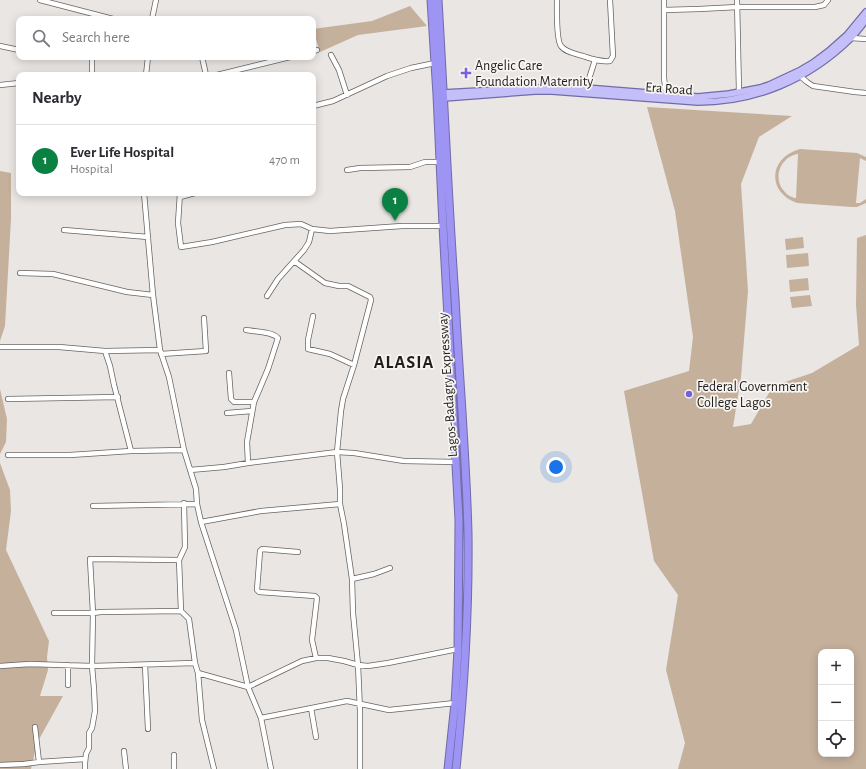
<!DOCTYPE html>
<html lang="en">
<head>
<meta charset="utf-8">
<style>
	:root { --surface:#fff; --page:#f7f7f7; --text:#2b2b33; --muted:#7c7c81; --line:#e1e1e2; --accent:#0b8043 }
	body { margin:0; font-family:"Alegreya Sans",sans-serif; background:var(--page); color:var(--text) }
	.controls { position:absolute; right:12px; bottom:12px; display:grid; overflow:hidden; border-radius:8px; box-shadow:0 2px 10px #0003 }
	.controls button { width:36px; height:36px; display:grid; place-items:center; padding:0; border:0; border-bottom:1px solid var(--line); background:var(--surface); color:var(--text); font:20px sans-serif }
	.you { position:absolute; left:556px; top:467px; width:14px; height:14px; margin:-10px; border:3px solid #fff; border-radius:50%; background:#1a73e8; box-shadow:0 0 0 6px #1a73e833 }
	.badge { display:grid; place-items:center; width:26px; height:26px; border-radius:50%; background:var(--accent); color:#fff; font-size:13px; font-weight:700 }
	.pin { position:absolute; translate:-50% -33px; filter:drop-shadow(0 1px 2px #0008) }
	.pin::after { content:''; position:absolute; top:21px; width:14px; height:12px; background:inherit; clip-path:polygon(0 0,100% 0,50% 100%) }
	.list { margin:0; padding:0; list-style:none }
	h2 { display:flex; justify-content:space-between; align-items:center; height:52px; margin:0; padding:0 16px; font-size:17px }
	h2 small { font-size:13px; font-weight:400; color:var(--muted) }
	.list li { display:grid; grid-template-columns:26px 1fr auto; gap:12px; align-items:center; box-sizing:border-box; height:72px; padding:0 16px; border-top:1px solid var(--line) }
	.list b { display:block; font-size:15px; white-space:nowrap }
	.list p { margin:0; font-size:13px; white-space:nowrap; color:var(--muted) }
	.list em { font-size:13px; font-style:normal; color:var(--muted) }
	.icon { flex:none; width:22px; height:22px; fill:none; stroke:currentColor; stroke-width:2; stroke-linecap:round; stroke-linejoin:round }
	.map { position:relative; flex:none; width:866px; height:769px; overflow:hidden }
	.search { position:absolute; background:var(--surface); box-shadow:0 2px 10px #0003; left:16px; top:16px; width:300px; height:44px; display:flex; align-items:center; gap:10px; box-sizing:border-box; padding:0 14px; border-radius:8px; color:var(--muted); font-size:15px }
	.panel { position:absolute; background:var(--surface); box-shadow:0 2px 10px #0003; left:16px; top:72px; width:300px; height:124px; border-radius:8px }
	.map>svg:first-child { display:block }
</style>
</head>
<body>
<div class="map">
<svg width="866" height="769" viewBox="0 0 866 769">
	<rect width="100%" height="100%" fill="#eae6e3"/>
	<path fill="#c5b09c" fill-rule="evenodd" d="M 410,6 L 427,26 L 358,35 L 320,52 L 313,29 L 372,21 Z
		M 647,107 L 792,116 L 759,137 L 741,184 L 748,291 L 741,377 L 733,427 L 751,424 L 773,386 L 812,373 L 859,345 L 856,305 L 857,238 L 866,235 L 866,769 L 678,769 L 685,743 L 666,670 L 678,595 L 654,561 L 624,391 L 689,371 L 693,337 L 675,211 ZM 821,652 L 851,652 L 851,754 L 821,754 Z
		M 800,149 L 857,153 L 866,157 L 866,161 L 860,158 L 856,203 L 860,203 L 866,199 L 866,203 L 857,207 L 852,207 L 797,203 C 766,192 769,157 800,149 ZM 798,154 L 796,198 L 795,198 C 791,197 787,195 784,191 C 772,178 781,156 798,154 Z
		M 0,171 L 11,173 L 11,219 L 5,326 L 0,341 Z
		M 803,237 L 804,248 L 786,250 L 785,239 Z
		M 808,253 L 809,266 L 787,268 L 786,255 Z
		M 808,278 L 809,290 L 790,292 L 789,280 Z
		M 810,295 L 812,306 L 792,308 L 790,297 Z
		M 0,389 L 7,419 L 6,442 L 0,454 Z
		M 0,463 L 10,490 L 11,511 L 6,550 L 49,641 L 47,657 L 48,670 L 40,696 L 63,696 L 37,743 L 31,769 L 0,769 Z"/>
	<g fill="none" stroke-linecap="round" stroke-linejoin="round">
		<defs>
			<path id="minor" d="M 40,0 L 113,19
				M 557,0 C 557,9 556,40 561,46 C 565,52 576,54 583,56 C 592,59 600,62 610,61 L 613,56 L 610,0
				M 664,0 L 664,78 L 666,94
				M 737,0 L 739,92
				M 664,10 L 699,9 L 738,7 L 815,7 L 824,5 L 828,0
				M 152,19 L 156,0
				M 851,38 L 866,39
				M 0,46 L 19,50
				M 313,51 L 317,50
				M 331,55 L 339,70 L 347,95
				M 202,57 L 206,75
				M 91,75 L 92,72 L 92,57
				M 146,75 L 148,57
				M 217,75 L 290,57
				M 800,76 L 807,82 L 813,86 L 855,92 L 866,93
				M 0,85 L 19,83
				M 586,88 L 595,60
				M 313,106 L 333,101 L 387,76 L 411,68 L 435,63
				M 347,170 L 360,168 L 410,167 L 425,162 L 440,162
				M 144,193 L 153,295 L 160,350 L 169,377 L 184,450 L 196,489 L 197,504 L 201,522 L 236,630 L 248,687 L 261,718 L 271,769
				M 180,193 L 178,223 L 181,247 L 212,242 L 285,225 L 301,224 L 312,229 L 330,231 L 402,226 L 443,226
				M 180,197 L 195,193
				M 64,230 L 148,237
				M 294,261 L 325,283 L 339,286 L 348,286 L 370,297 L 371,300 L 354,365 L 343,399 L 341,411 L 337,452 L 340,489 L 340,504 L 344,524 L 352,579 L 353,613 L 358,665 L 360,711 L 360,769
				M 20,273 L 53,274 L 127,292 L 153,295
				M 267,296 L 278,279 L 304,250 L 309,242 L 312,229
				M 313,316 L 308,340 L 308,349 L 330,354 L 354,365
				M 246,330 C 256,332 271,331 278,338 L 268,369 L 254,402 L 247,442 L 248,463
				M 0,347 L 59,347 L 105,351 L 160,350
				M 105,351 L 110,366 L 114,385 L 131,451
				M 161,354 L 206,351 L 204,318
				M 229,373 L 231,399 L 234,402 L 254,402
				M 8,399 L 118,397
				M 227,413 L 252,411
				M 8,455 L 70,455 L 131,451 L 184,450
				M 190,470 L 224,467 L 248,463 L 337,452 L 354,453 L 404,461 L 457,462
				M 184,503 L 185,547 L 179,560 L 181,611 L 189,619 L 195,663 L 198,673 L 202,720 L 214,769
				M 93,506 L 197,504
				M 201,522 L 261,511 L 340,504
				M 298,552 L 262,549 L 260,551 L 257,590 L 259,592 L 315,596 L 317,598 L 312,640 L 316,658
				M 352,579 L 374,574 L 390,568
				M 54,613 L 93,613 L 101,612 L 181,611
				M 145,665 L 148,729
				M 0,666 L 30,664 L 92,666 L 195,663
				M 198,673 L 248,687 L 302,661 L 316,658 L 328,658 L 344,661 L 358,665 L 368,666 L 388,663 L 458,649
				M 68,685 L 68,665
				M 311,708 L 316,737
				M 261,718 L 347,701 L 389,710 L 455,703
				M 35,727 L 39,762 L 85,759
				M 124,751 L 126,769
				M 0,765 L 24,764 L 39,762
				M 85,769 L 85,763 L 86,754 L 89,748 L 89,733 L 92,728 L 95,711 L 94,689 L 92,666 L 93,613 L 90,559 L 179,560
				M 174,769 L 174,755"/>
			<path id="major" d="M 443,93 L 552,87 L 586,88 L 698,97 L 729,94 L 760,88 L 769,85 L 801,70 L 813,63 L 829,51 L 847,35 L 866,12
				M 444,98 L 535,91 L 552,91 L 698,102 C 756,102 809,79 850,39 C 856,33 861,26 866,20"/>
			<path id="highway" d="M 431,0 L 437,95 L 443,226 L 459,520 L 458,649 L 455,703 L 448,769
				M 438,0 C 444,99 448,198 455,298 C 459,376 466,455 468,533 C 469,612 464,691 456,769"/>
		</defs>
		<use href="#minor" stroke="#676462" stroke-width="6"/>
		<use href="#major" stroke="#716ba8" stroke-width="8"/>
		<use href="#highway" stroke="#716ba8" stroke-width="9"/>
		<use href="#minor" stroke="#fff" stroke-width="4.5"/>
		<use href="#major" stroke="#c4bff8" stroke-width="5.5"/>
		<use href="#highway" stroke="#9d94f3" stroke-width="7"/>
	</g>
	<g fill="#7561dc" stroke="#f7f4f1" stroke-width="1.5">
		<path d="M464 67h4v4h4v4h-4v4h-4v-4h-4v-4h4z"/>
		<circle cx="689" cy="394" r="4"/>
	</g>
	<g text-anchor="middle" stroke-width="3.5" stroke-linejoin="round" paint-order="stroke">
		<g font-size="14" fill="#1f1e1d" stroke="#f7f4f1" text-anchor="start">
			<text x="475" y="70">Angelic Care<tspan x="475" dy="16">Foundation Maternity</tspan></text>
			<text x="697" y="391">Federal Government<tspan x="697" dy="16">College Lagos</tspan></text>
		</g>
		<g font-size="14" fill="#1f1e1d" stroke="#f7f4f1">
			<text transform="translate(669 88) rotate(4)" y="5">Era Road</text>
			<text transform="translate(447 385) rotate(-94)" y="5">Lagos-Badagry Expressway</text>
		</g>
		<g font-size="18" font-weight="bold" letter-spacing="1" fill="#1f1e1d" stroke="#f7f4f1">
			<text x="404" y="368">ALASIA</text>
		</g>
	</g>
</svg>
<div class="controls">
<button>+</button>
<button>−</button>
<button><svg class="icon" aria-label="locate" viewBox="0 0 24 24"><circle cx="12" cy="12" r="6"/><path d="M12 2v4M12 18v4M2 12h4M18 12h4"/></svg></button>
</div>
<div class="you"></div>
<div class="pin badge" style="left:395px;top:221px">1</div>
<div class="search"><svg class="icon" aria-label="search" viewBox="0 0 24 24"><circle cx="10" cy="10" r="6"/><path d="M15 15l6 6"/></svg>Search here</div>
<section class="panel">
<h2>Nearby<small></small></h2>
<ul class="list">
<li><span class="badge">1</span><div><b>Ever Life Hospital</b><p>Hospital</p></div><em>470 m</em></li>
</ul>
</section>
</div>
</body>
</html>
